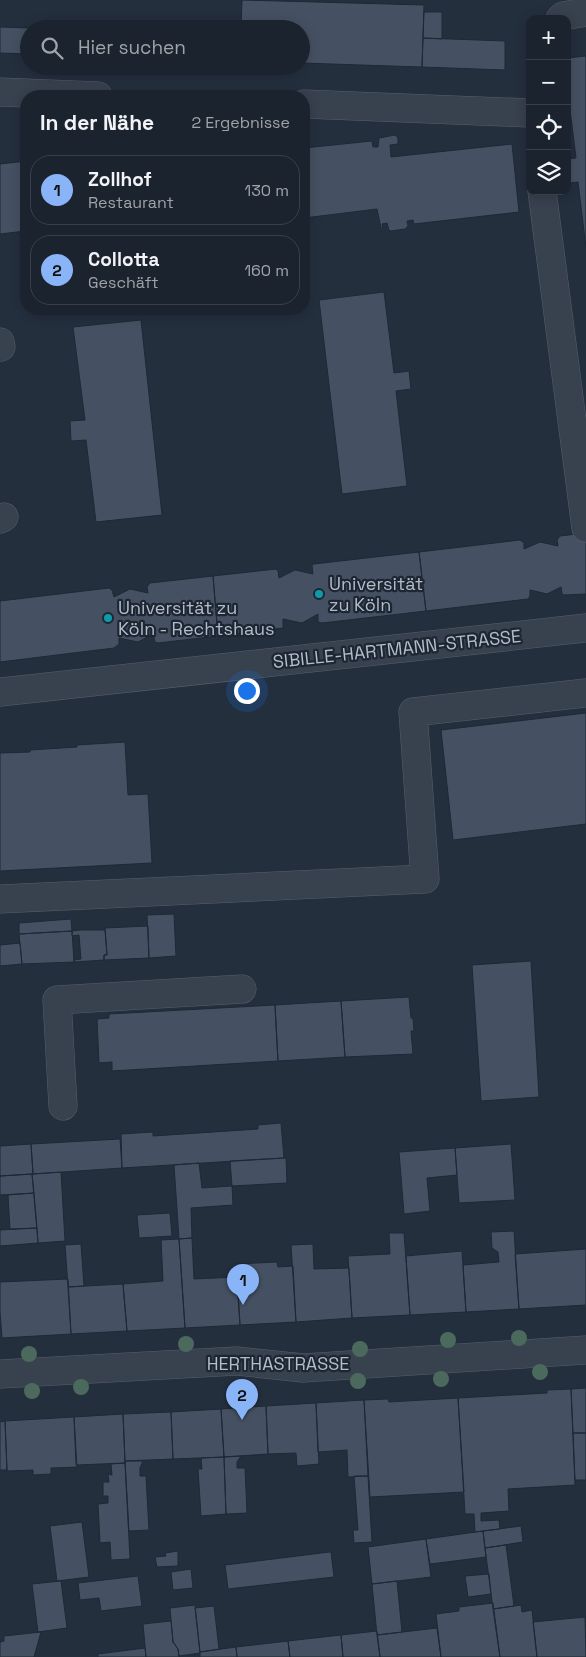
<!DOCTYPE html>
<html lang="de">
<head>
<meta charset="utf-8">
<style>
	:root { --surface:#1b232e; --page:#242b36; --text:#f1f3f6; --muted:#a0a4aa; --line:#39404a; --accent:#8ab4f8 }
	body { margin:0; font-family:"Space Grotesk",sans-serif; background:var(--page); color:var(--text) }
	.controls { position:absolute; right:15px; top:15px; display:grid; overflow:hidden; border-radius:10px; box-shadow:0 2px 12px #0003 }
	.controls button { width:45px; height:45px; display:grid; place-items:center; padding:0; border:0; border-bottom:1px solid var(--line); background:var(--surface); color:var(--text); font:25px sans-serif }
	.you { position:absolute; left:246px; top:690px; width:18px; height:18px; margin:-12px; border:4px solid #fff; border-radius:50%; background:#1a73e8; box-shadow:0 0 0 8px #1a73e833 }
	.badge { display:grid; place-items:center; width:32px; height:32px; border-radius:50%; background:var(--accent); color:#111; font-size:16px; font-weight:700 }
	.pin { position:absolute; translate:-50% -41px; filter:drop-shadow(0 1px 2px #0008) }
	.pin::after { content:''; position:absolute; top:26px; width:18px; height:15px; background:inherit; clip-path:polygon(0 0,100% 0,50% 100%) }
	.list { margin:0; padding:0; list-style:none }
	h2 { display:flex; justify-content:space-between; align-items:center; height:65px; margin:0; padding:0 20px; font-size:21px }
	h2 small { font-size:16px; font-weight:400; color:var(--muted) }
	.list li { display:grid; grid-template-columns:32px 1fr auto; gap:15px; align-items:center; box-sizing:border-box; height:70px; margin:0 10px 10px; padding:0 10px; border:1px solid var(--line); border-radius:20px }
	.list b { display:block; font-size:19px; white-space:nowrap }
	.list p { margin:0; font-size:16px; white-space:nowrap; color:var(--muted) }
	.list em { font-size:16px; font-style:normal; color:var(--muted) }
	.icon { flex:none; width:28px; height:28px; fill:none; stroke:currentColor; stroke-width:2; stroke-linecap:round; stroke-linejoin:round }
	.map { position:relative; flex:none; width:586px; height:1657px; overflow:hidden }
	.search { position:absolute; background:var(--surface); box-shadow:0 2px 12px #0003; left:20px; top:20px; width:290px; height:55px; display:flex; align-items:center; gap:12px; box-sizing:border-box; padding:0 18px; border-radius:28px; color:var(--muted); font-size:19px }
	.panel { position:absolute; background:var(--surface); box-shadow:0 2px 12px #0003; left:20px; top:90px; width:290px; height:225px; border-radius:20px }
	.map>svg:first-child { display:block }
</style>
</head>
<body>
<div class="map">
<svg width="586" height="1657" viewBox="0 0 586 1657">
	<rect width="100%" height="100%" fill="#242f3e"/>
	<path fill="#455162" stroke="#1f2835" d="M 242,0 L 424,5 L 422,67 L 301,63 L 301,29 L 241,29 Z
		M 424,12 L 442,12 L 442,39 L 423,38 Z
		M 151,23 L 201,25 L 201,29 L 151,29 Z
		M 0,27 L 58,29 L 29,29 L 29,54 L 0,53 Z
		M 423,38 L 505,41 L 505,70 L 422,67 Z
		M 586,56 L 586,248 L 578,182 L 570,183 L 567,163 L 567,159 L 576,158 L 567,86 L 567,58 Z
		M 395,135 L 398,138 L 398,144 L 390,145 L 391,157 L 512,144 L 519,212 L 414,224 L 413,220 L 407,221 L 408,226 L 405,229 L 391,231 L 389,230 L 387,223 L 382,224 L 383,228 L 381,228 L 377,209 L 304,218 L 304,148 L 372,141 L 373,147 L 378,147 L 379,138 Z
		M 26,161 L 26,231 L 0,234 L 0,164 Z
		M 384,292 L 394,373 L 409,371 L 411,389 L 396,391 L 407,486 L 342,494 L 319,300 Z
		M 141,320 L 162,515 L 96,522 L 86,440 L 71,441 L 70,421 L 85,420 L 73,327 Z
		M 586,533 L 586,594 L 564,595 L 562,594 L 561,587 L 547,594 L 530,590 L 530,596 L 528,599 L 426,611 L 419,552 L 520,540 L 524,543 L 524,549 L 540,542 L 558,546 L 557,540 L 560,536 Z
		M 419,552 L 426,611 L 322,623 L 318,622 L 318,614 L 302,623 L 283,619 L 283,628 L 218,636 L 213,576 L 276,569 L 278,571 L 279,578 L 295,570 L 313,574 L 312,565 L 314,564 Z
		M 213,576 L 218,636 L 158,643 L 155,642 L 153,634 L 138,642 L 119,638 L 119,644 L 114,648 L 0,662 L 0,601 L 109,588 L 112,590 L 114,597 L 130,589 L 148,593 L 147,587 L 150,583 Z
		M 586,713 L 586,824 L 453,840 L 441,730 Z
		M 125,742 L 128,795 L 148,794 L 152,863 L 0,871 L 0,753 L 30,752 L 30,750 L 77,747 L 77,745 Z
		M 174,914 L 176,956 L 149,958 L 147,915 Z
		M 71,919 L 72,931 L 19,934 L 19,923 Z
		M 148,926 L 149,958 L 104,960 L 104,955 L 107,955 L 105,928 Z
		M 80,930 L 105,930 L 107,955 L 104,955 L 104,960 L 74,962 L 74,960 L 81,959 L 79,935 L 72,936 L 72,931 Z
		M 72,931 L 74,962 L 22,964 L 19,934 Z
		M 20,943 L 22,964 L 0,966 L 0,945 Z
		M 531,961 L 539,1097 L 481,1101 L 472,965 Z
		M 409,997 L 411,1018 L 413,1018 L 414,1031 L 411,1031 L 413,1054 L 345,1057 L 341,1001 Z
		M 341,1001 L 345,1057 L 278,1061 L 275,1005 Z
		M 275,1005 L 278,1061 L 112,1071 L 112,1062 L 99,1063 L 97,1019 L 109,1018 L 109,1014 Z
		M 281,1123 L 284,1158 L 122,1168 L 121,1134 L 153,1132 L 153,1136 L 258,1129 L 258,1125 Z
		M 120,1139 L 122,1168 L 33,1174 L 31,1144 Z
		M 31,1144 L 33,1174 L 0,1176 L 0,1146 Z
		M 511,1144 L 515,1200 L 459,1203 L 455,1148 Z
		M 455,1148 L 457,1175 L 427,1178 L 430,1211 L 404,1214 L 399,1152 Z
		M 284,1158 L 286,1158 L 287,1183 L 232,1186 L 230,1161 Z
		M 199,1163 L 202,1188 L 232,1186 L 233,1205 L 191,1208 L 192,1238 L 179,1239 L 174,1165 Z
		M 61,1172 L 65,1241 L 38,1243 L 32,1174 Z
		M 32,1174 L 34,1193 L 0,1195 L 0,1176 Z
		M 34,1193 L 37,1228 L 10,1229 L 8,1195 Z
		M 170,1213 L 172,1236 L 139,1238 L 137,1215 Z
		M 37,1228 L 38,1243 L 0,1246 L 0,1230 Z
		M 514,1231 L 519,1309 L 466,1312 L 463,1265 L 499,1262 L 498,1252 L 492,1248 L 491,1232 Z
		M 389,1233 L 404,1233 L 410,1315 L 352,1318 L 348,1256 L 390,1254 Z
		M 192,1238 L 194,1279 L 237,1277 L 240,1325 L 185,1328 L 179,1239 Z
		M 179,1239 L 185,1328 L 127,1331 L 123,1284 L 163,1281 L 161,1240 Z
		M 81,1244 L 84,1286 L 68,1287 L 65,1245 Z
		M 313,1244 L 314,1269 L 349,1268 L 352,1318 L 296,1322 L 291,1245 Z
		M 586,1249 L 586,1305 L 519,1309 L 515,1254 Z
		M 462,1251 L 466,1312 L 410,1315 L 406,1256 Z
		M 277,1262 L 278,1267 L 293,1266 L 296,1322 L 240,1325 L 236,1264 Z
		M 68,1279 L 71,1334 L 2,1338 L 0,1312 L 0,1282 Z
		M 123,1284 L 127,1331 L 71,1334 L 68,1287 Z
		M 586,1388 L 586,1433 L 573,1433 L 571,1389 Z
		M 571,1389 L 575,1485 L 508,1489 L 509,1511 L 481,1513 L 481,1521 L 499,1520 L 500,1529 L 475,1532 L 474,1514 L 465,1514 L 458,1398 L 547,1393 L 547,1390 Z
		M 458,1398 L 464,1492 L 370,1497 L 364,1400 L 388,1399 L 389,1402 Z
		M 364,1400 L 368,1476 L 348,1477 L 347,1450 L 318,1452 L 316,1403 Z
		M 316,1403 L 319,1464 L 297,1466 L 296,1453 L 268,1454 L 266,1406 Z
		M 266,1406 L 268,1454 L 224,1457 L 221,1409 Z
		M 221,1409 L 224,1457 L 173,1459 L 171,1412 Z
		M 171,1412 L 173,1459 L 125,1461 L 123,1414 Z
		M 123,1414 L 125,1463 L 76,1465 L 74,1417 Z
		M 74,1417 L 77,1467 L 51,1468 L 51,1474 L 33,1475 L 33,1470 L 7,1471 L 5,1421 Z
		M 5,1421 L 7,1470 L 0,1470 L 0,1422 Z
		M 573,1433 L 586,1433 L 586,1480 L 575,1480 Z
		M 241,1456 L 237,1462 L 237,1468 L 245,1468 L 247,1513 L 226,1514 L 224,1457 Z
		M 224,1457 L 226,1514 L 201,1516 L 198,1469 L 202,1469 L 201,1458 Z
		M 125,1461 L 143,1461 L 140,1468 L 140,1476 L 146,1476 L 149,1530 L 129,1531 Z
		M 125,1463 L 130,1559 L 111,1560 L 110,1542 L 100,1543 L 98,1504 L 108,1503 L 108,1496 L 103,1496 L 103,1482 L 109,1482 L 108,1474 L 112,1475 L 111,1464 Z
		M 354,1476 L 368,1476 L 372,1542 L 354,1543 L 353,1530 L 358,1530 Z
		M 82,1522 L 89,1577 L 57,1581 L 50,1526 Z
		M 521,1526 L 523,1542 L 485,1548 L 483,1531 Z
		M 483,1531 L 486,1557 L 430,1564 L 426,1539 Z
		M 426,1539 L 431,1577 L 372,1584 L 368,1547 Z
		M 506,1545 L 514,1606 L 493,1609 L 485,1548 Z
		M 178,1551 L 178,1566 L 157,1567 L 155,1557 L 166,1556 L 165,1553 Z
		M 329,1552 L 331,1552 L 334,1577 L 228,1589 L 225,1565 Z
		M 191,1569 L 193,1588 L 173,1590 L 171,1572 Z
		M 489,1574 L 491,1594 L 468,1597 L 465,1576 Z
		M 138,1576 L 142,1606 L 101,1611 L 99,1598 L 80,1600 L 78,1583 Z
		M 61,1581 L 67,1628 L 38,1632 L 32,1584 Z
		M 397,1581 L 402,1632 L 377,1635 L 372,1584 Z
		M 493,1603 L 500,1657 L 441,1657 L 436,1614 L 459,1611 L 459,1607 Z
		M 195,1605 L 200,1653 L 179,1656 L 178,1649 L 173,1642 L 170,1608 Z
		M 521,1605 L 522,1612 L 532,1610 L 537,1657 L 500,1657 L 493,1609 Z
		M 214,1606 L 219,1649 L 200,1652 L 195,1608 Z
		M 585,1617 L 586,1657 L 537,1657 L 533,1622 Z
		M 171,1621 L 173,1642 L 178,1649 L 179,1657 L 146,1657 L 143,1624 Z
		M 437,1628 L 441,1657 L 380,1657 L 377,1635 Z
		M 377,1631 L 380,1657 L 343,1657 L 341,1635 Z
		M 41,1632 L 34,1657 L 0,1657 L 0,1642 L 4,1641 L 4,1636 Z
		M 341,1635 L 343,1657 L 290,1657 L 288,1641 Z
		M 288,1641 L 290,1657 L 237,1657 L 236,1647 Z
		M 236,1647 L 237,1657 L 200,1657 L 200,1652 Z
		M 145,1648 L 146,1657 L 98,1657 L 98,1654 Z"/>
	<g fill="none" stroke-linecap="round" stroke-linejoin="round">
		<defs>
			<path id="minor" d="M 560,19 L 563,16 L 586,12
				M 0,92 L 98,96
				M 304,104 L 530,113
				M 542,191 L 586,528
				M 0,342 L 1,347
				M 0,519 L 4,517
				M 0,692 L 586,628
				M 0,899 L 425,879 L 413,712 L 586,693
				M 63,1106 L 57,1000 L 242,989
				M 0,1374 L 237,1361 L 303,1368 L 586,1350"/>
		</defs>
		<use href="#minor" stroke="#565f6c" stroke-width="29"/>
		<use href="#minor" stroke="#38414e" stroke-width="28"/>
	</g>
	<g fill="#4b6a5d">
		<circle cx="519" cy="1338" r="8"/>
		<circle cx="448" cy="1340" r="8"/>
		<circle cx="186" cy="1344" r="8"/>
		<circle cx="360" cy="1349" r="8"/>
		<circle cx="29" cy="1354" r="8"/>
		<circle cx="540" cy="1372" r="8"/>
		<circle cx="441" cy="1379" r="8"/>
		<circle cx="358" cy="1381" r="8"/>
		<circle cx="81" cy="1387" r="8"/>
		<circle cx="32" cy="1391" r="8"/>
	</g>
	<g fill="#0f9aa8" stroke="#1d2633" stroke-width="2">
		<circle cx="319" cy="594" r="5"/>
		<circle cx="108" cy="618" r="5"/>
	</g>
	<g text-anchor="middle" stroke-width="4.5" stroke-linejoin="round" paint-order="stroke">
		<g font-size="18" fill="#b4bcc9" stroke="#1d2633" text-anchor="start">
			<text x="329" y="590">Universität<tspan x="329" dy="21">zu Köln</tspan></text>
			<text x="118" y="614">Universität zu<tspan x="118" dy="21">Köln - Rechtshaus</tspan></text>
		</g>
		<g font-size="18" fill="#b4bcc9" stroke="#1d2633">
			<text transform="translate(397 649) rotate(-6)" y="6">SIBILLE-HARTMANN-STRASSE</text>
			<text x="278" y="1370">HERTHASTRASSE</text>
		</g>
	</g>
</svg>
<div class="controls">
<button>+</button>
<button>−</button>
<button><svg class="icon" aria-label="locate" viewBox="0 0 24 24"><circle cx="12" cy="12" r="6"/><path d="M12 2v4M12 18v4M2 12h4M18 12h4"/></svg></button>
<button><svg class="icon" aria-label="layers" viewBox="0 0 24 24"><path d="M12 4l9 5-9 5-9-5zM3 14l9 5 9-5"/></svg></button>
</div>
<div class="you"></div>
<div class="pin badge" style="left:243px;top:1305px">1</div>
<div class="pin badge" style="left:242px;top:1420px">2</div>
<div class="search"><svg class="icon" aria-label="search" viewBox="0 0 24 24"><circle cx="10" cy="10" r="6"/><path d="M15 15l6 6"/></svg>Hier suchen</div>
<section class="panel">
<h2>In der Nähe<small>2 Ergebnisse</small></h2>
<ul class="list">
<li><span class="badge">1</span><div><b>Zollhof</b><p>Restaurant</p></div><em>130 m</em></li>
<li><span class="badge">2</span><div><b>Collotta</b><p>Geschäft</p></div><em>160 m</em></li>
</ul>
</section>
</div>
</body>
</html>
